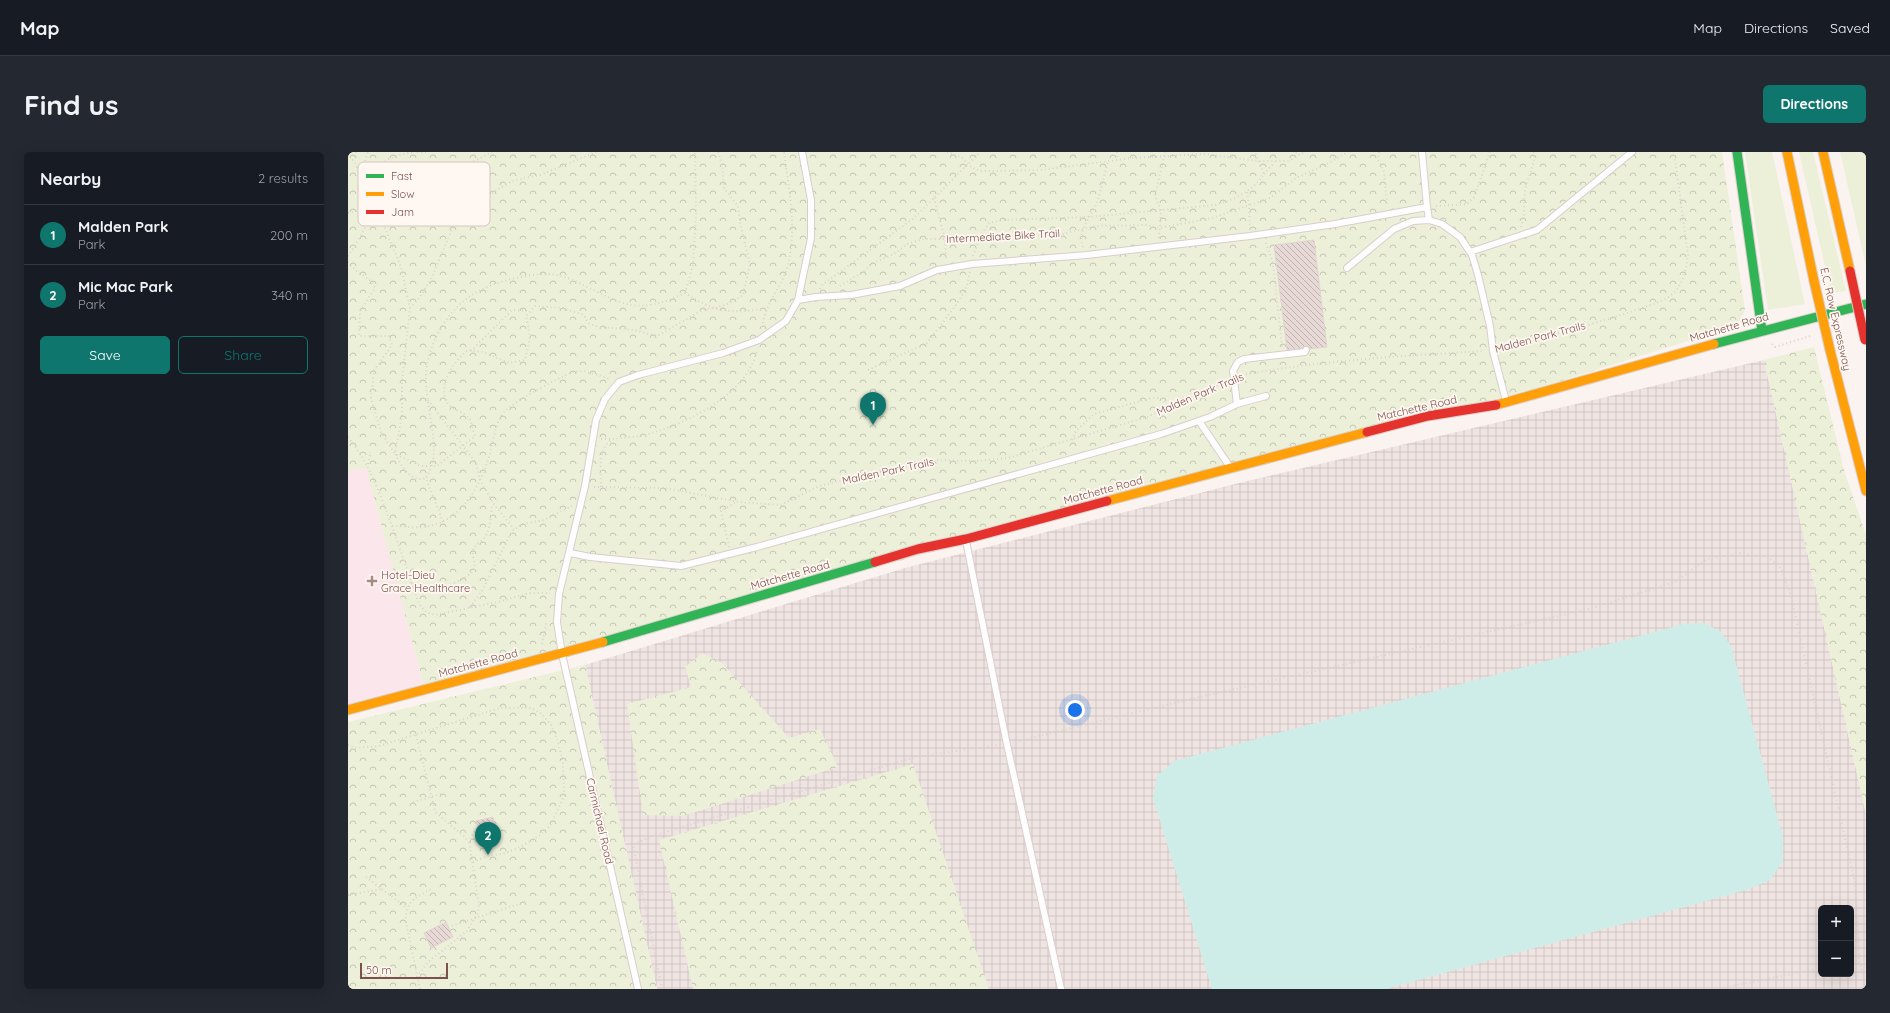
<!DOCTYPE html>
<html lang="en">
<head>
<meta charset="utf-8">
<style>
	:root { --surface:#171b24; --page:#242831; --text:#f1f3f6; --muted:#9ea1a6; --line:#363941; --accent:#0f766e }
	body { margin:0; font-family:Quicksand,sans-serif; background:var(--page); color:var(--text) }
	.controls { position:absolute; right:12px; bottom:12px; display:grid; overflow:hidden; border-radius:6px; box-shadow:0 4px 16px #0002 }
	.controls button { width:36px; height:36px; display:grid; place-items:center; padding:0; border:0; border-bottom:1px solid var(--line); background:var(--surface); color:var(--text); font:20px sans-serif }
	.scale { position:absolute; left:12px; bottom:10px; width:88px; box-sizing:border-box; padding-left:4px; border:2px solid #7c514b; border-top:0; font-size:11px; line-height:14px; white-space:nowrap; color:#7c514b; -webkit-text-stroke:3px #fff7f2; paint-order:stroke }
	.you { position:absolute; left:727px; top:558px; width:14px; height:14px; margin:-10px; border:3px solid #fff; border-radius:50%; background:#1a73e8; box-shadow:0 0 0 6px #1a73e833 }
	.badge { display:grid; place-items:center; width:26px; height:26px; border-radius:50%; background:var(--accent); color:#fff; font-size:13px; font-weight:700 }
	.pin { position:absolute; translate:-50% -33px; filter:drop-shadow(0 1px 2px #0008) }
	.pin::after { content:''; position:absolute; top:21px; width:14px; height:12px; background:inherit; clip-path:polygon(0 0,100% 0,50% 100%) }
	.list { margin:0; padding:0; list-style:none }
	h2 { display:flex; justify-content:space-between; align-items:center; height:52px; margin:0; padding:0 16px; font-size:17px }
	h2 small { font-size:13px; font-weight:400; color:var(--muted) }
	.list li { display:grid; grid-template-columns:26px 1fr auto; gap:12px; align-items:center; box-sizing:border-box; height:60px; padding:0 16px; border-top:1px solid var(--line) }
	.list b { display:block; font-size:15px; white-space:nowrap }
	.list p { margin:0; font-size:13px; white-space:nowrap; color:var(--muted) }
	.list em { font-size:13px; font-style:normal; color:var(--muted) }
	.actions { display:flex; gap:8px; padding:12px 16px }
	.actions a { flex:1; padding:9px 0; border:1px solid var(--accent); border-radius:6px; text-align:center; font-size:14px; color:var(--accent) }
	.actions .main { background:var(--accent); color:#fff }
	.map { position:relative; flex:none; width:1518px; height:837px; overflow:hidden; border-radius:6px }
	header { display:flex; align-items:center; gap:24px; box-sizing:border-box; height:56px; padding:0 20px; background:var(--surface); border-bottom:1px solid var(--line) }
	header strong { font-size:19px }
	nav { display:flex; gap:22px; margin-inline-start:auto; font-size:14px }
	.intro { display:flex; align-items:center; justify-content:space-between; box-sizing:border-box; height:96px; padding:0 24px }
	h1 { margin:0; font-size:28px }
	.button { padding:10px 18px; border-radius:6px; background:var(--accent); color:#fff; font-size:14px; font-weight:700 }
	main { display:flex; gap:24px; padding:0 24px }
	aside { flex:1; background:var(--surface); border-radius:6px; box-shadow:0 4px 16px #0002 }
	.map>svg:first-child { display:block }
</style>
</head>
<body>
<header>
<strong>Map</strong>
<nav><a>Map</a><a>Directions</a><a>Saved</a></nav>
</header>
<div class="intro"><h1>Find us</h1><a class="button">Directions</a></div>
<main>
<aside>
<h2>Nearby<small>2 results</small></h2>
<ul class="list">
<li><span class="badge">1</span><div><b>Malden Park</b><p>Park</p></div><em>200 m</em></li>
<li><span class="badge">2</span><div><b>Mic Mac Park</b><p>Park</p></div><em>340 m</em></li>
</ul>
<div class="actions"><a class="main">Save</a><a>Share</a></div>
</aside>
<div class="map">
<svg width="1518" height="837" viewBox="0 0 1518 837">
	<defs>
		<pattern id="industrial-grid" width="8" height="8" patternUnits="userSpaceOnUse"><rect width="8" height="8" fill="#eee4e1"/><path d="M0 4h8M4 0v8" fill="none" stroke="#d0c5c3"/></pattern>
		<pattern id="forest-crowns" width="20" height="18" patternUnits="userSpaceOnUse"><rect width="20" height="18" fill="#ecf0d9"/><path d="M2 6a3 3 0 1 1 6 0M12 15a3 3 0 1 1 6 0" fill="none" stroke="#c4c5b2"/></pattern>
		<pattern id="building-back-hatch" width="6" height="6" patternUnits="userSpaceOnUse"><rect width="6" height="6" fill="#e7d9d5"/><path d="M-1 5l2 2M0 0l6 6M5-1l2 2" fill="none" stroke="#c0b2af"/></pattern>
	</defs>
	<rect width="100%" height="100%" fill="#faf3ef"/>
	<path fill="url(#industrial-grid)" fill-rule="evenodd" d="M 1416,208 L 1518,662 L 1518,837 L 309,837 L 237,513 L 557,416 L 895,330 ZM 1473,756 L 1503,756 L 1503,822 L 1473,822 Z"/>
	<path fill="#fbe7eb" d="M 18,315 L 77,538 L 0,558 L 0,319 Z"/>
	<path fill="#ecf0d9" d="M 1397,0 L 1424,0 L 1457,152 L 1420,158 Z
		M 1451,0 L 1465,0 L 1498,139 L 1483,141 Z
		M 1492,0 L 1518,0 L 1518,114 Z"/>
	<path fill="url(#forest-crowns)" d="M 0,0 L 1374,0 L 1397,158 L 1392,168 L 1385,175 L 1206,231 L 77,538 L 18,316 L 0,319 Z
		M 1466,195 L 1496,318 L 1518,383 L 1518,662 L 1416,208 Z
		M 355,501 L 374,511 L 441,586 L 472,577 L 490,615 L 335,664 L 295,663 L 279,552 L 343,535 L 337,515 Z
		M 237,513 L 309,837 L 0,837 L 0,570 Z
		M 565,612 L 641,837 L 345,837 L 311,688 Z"/>
	<path fill="#cfede8" d="M 1356,471 L 1373,480 L 1383,494 L 1435,685 L 1435,709 L 1422,728 L 1398,738 L 1038,837 L 864,837 L 805,646 L 809,624 L 826,609 L 1336,472 Z"/>
	<path fill="url(#building-back-hatch)" stroke="#e3d4d1" d="M 966,88 L 979,195 L 962,197 L 960,194 L 957,194 L 954,196 L 939,198 L 926,93 Z
		M 145,665 L 147,678 L 131,681 L 128,669 Z
		M 98,770 L 105,785 L 83,796 L 76,781 Z"/>
	<g fill="none" stroke-linecap="round" stroke-linejoin="round">
		<defs>
			<path id="lane" d="M 1074,0 L 1079,55
				M 1122,100 L 1189,78 L 1284,0
				M 999,116 L 1046,77 L 1065,69 L 1081,68 L 1094,72 L 1112,85 L 1124,103 L 1130,123 L 1142,174 L 1145,199 L 1158,249
				M 450,148 L 468,145 L 503,143 L 552,134 L 589,118 L 624,112 L 739,103 L 902,84 L 987,72 L 1079,55 L 1081,68
				M 889,252 L 885,219 L 890,210 L 896,207 L 957,200 L 958,198
				M 851,269 L 882,315
				M 618,389 L 658,588 L 713,837
				M 222,401 L 242,405 L 333,414 L 409,395 L 813,282 L 862,265 L 889,252 L 918,244
				M 290,837 L 214,502 L 209,470 L 211,442 L 237,334 L 248,268 L 257,247 L 271,230 L 290,223 L 375,201 L 411,188 L 438,169 L 450,148 L 463,86 L 463,48 L 454,0"/>
			<path id="fast" d="M 1389,0 L 1414,179
				M 1366,192 L 1518,152
				M 255,490 L 527,410"/>
			<path id="slow" d="M 1439,0 L 1466,129
				M 1475,0 L 1502,119
				M 1482,198 L 1518,339
				M 1148,253 L 1366,192
				M 759,349 L 1019,280
				M 0,558 L 255,490"/>
			<path id="jam" d="M 1019,280 L 1080,264 L 1148,253
				M 527,410 L 570,397 L 618,387 L 759,349"/>
		</defs>
		<use href="#lane" stroke="#d9cecb" stroke-width="8"/>
		<use href="#fast" stroke="#dbd0cc" stroke-width="11"/>
		<use href="#slow" stroke="#dbd0cc" stroke-width="11"/>
		<use href="#jam" stroke="#dbd0cc" stroke-width="11"/>
		<path stroke="#ddd1cf" stroke-width="2" stroke-dasharray="1 3" stroke-linecap="butt" d="M 8,0 L 5,8 L 9,15 L 15,14 L 20,0
			M 69,0 L 78,0
			M 599,0 L 615,6 L 620,13 L 631,19 L 645,19 L 693,18 L 785,6 L 855,2 L 911,9 L 939,9 L 944,7 L 949,0
			M 769,0 L 771,8
			M 1031,0 L 1030,7 L 1036,20 L 1039,53
			M 947,5 L 957,0
			M 916,22 L 927,10
			M 899,40 L 901,53 L 902,77
			M 586,46 L 597,87 L 598,108
			M 29,53 L 30,59 L 53,115 L 62,156 L 54,229 L 54,263 L 47,302 C 54,315 63,331 78,326
			M 1088,54 L 1119,52 L 1126,45 L 1142,0
			M 0,61 C 50,47 97,24 144,0
			M 1173,75 C 1178,62 1175,47 1178,34 C 1181,22 1187,12 1186,0
			M 811,86 L 813,58 L 807,44 L 817,0
			M 918,91 L 925,111 L 934,195
			M 735,95 C 729,79 741,68 747,55 C 753,40 756,24 760,9
			M 0,104 C 8,91 20,75 22,59 C 25,22 23,6 67,0
			M 625,104 L 631,87 L 641,71 L 656,68 L 740,65 L 867,53 C 887,47 904,40 916,22 L 907,0
			M 0,110 C 7,121 22,124 27,136 L 12,159 L 11,184 L 41,184 L 44,193 L 26,218 L 23,246 L 33,280 L 47,302 L 73,314 L 89,314 L 127,284 C 125,279 124,271 121,266 C 116,260 105,258 100,252 C 88,233 106,209 120,198 L 135,200 L 161,211 L 177,208 L 182,185 L 178,164 L 187,154 L 214,156 L 236,163 L 240,171 L 250,175 L 286,178 L 309,184 L 356,157 L 368,156 L 382,151 L 395,143 L 402,112 L 392,71 L 390,54 L 376,36 L 374,12 L 370,0
			M 492,134 L 516,119 L 523,112 L 546,102 L 561,91 L 577,87 L 631,87 L 714,82 L 747,74 L 798,73 L 812,76 L 864,66 L 922,46 L 948,26 L 977,13 L 1000,0
			M 472,137 L 474,133 L 566,66 L 632,0
			M 337,141 L 345,113 L 348,62 L 347,0
			M 62,156 L 72,145 L 83,127 L 105,75 L 147,39 L 164,29 L 192,23 L 248,0
			M 414,175 C 415,170 416,165 418,160 C 423,144 436,130 440,113 C 449,76 441,37 436,0
			M 1424,192 L 1427,195 L 1462,184
			M 1152,197 C 1195,185 1240,174 1282,160 C 1295,155 1310,152 1322,144 C 1335,134 1338,119 1340,103 L 1326,0
			M 123,199 L 164,158 L 182,159
			M 520,218 L 579,191 L 608,153 L 618,137 L 622,120
			M 894,223 C 974,208 1055,204 1136,199
			M 80,248 L 128,311 L 132,328 L 145,351 L 166,377
			M 0,285 C 23,314 31,341 44,374 C 54,374 64,376 74,375 C 111,372 131,337 141,305 C 145,292 146,277 153,264 C 162,250 209,227 225,220 L 236,219 L 262,227
			M 253,287 L 264,287
			M 724,288 L 728,279 L 746,262 L 804,246 L 813,246 L 821,255
			M 20,312 L 23,300
			M 246,335 L 316,336 L 391,350 L 433,353 L 471,334 L 535,318 L 585,308 L 628,309 L 660,306 L 799,265 L 877,230
			M 253,335 C 253,319 249,296 265,287 C 278,285 294,285 307,280 C 345,268 399,241 409,199
			M 95,370 L 78,326 C 81,320 84,314 85,309 C 89,281 77,252 78,224 C 78,198 96,164 117,148 C 137,132 169,124 194,122 C 205,121 219,125 229,130 C 276,152 286,165 337,141 C 368,161 384,162 420,156
			M 44,374 L 71,452 L 78,460 L 87,463 L 150,450 L 181,441 L 202,441
			M 381,395 L 373,359 L 388,350
			M 62,430 L 82,440 C 92,436 122,427 126,417 C 129,410 122,404 126,396 C 129,392 134,389 137,385 C 143,376 143,362 144,352
			M 122,455 L 134,439 L 164,379 L 175,372 L 196,368 L 224,354
			M 194,492 L 199,469
			M 68,583 L 87,659 C 98,671 112,679 122,691
			M 667,590 L 843,547 L 1241,457 L 1327,430 L 1359,407 L 1393,401 L 1420,405 L 1433,416 L 1443,444 L 1507,731 L 1511,805 L 1518,837
			M 0,593 L 6,596 L 31,594 L 152,556 L 183,556 L 194,562 L 203,573 L 209,587 L 215,610 L 216,643 L 214,649 L 202,674 L 191,684 L 170,696 L 158,701 L 140,704 L 123,711
			M 65,650 L 93,642
			M 18,725 L 59,756
			M 0,743 L 34,737
			M 100,775 L 177,750
			M 1503,810 L 1511,809
			M 69,825 L 80,810 L 119,779 L 130,761 L 131,752 L 123,703 L 122,691 L 125,681 L 130,678
			M 72,837 L 58,770 C 57,748 69,745 85,736
			M 314,837 L 285,693 L 304,684 L 567,605 L 650,593
			M 1370,837 L 1473,816"/>
		<use href="#lane" stroke="#fefdfd" stroke-width="6"/>
		<use href="#fast" stroke="#30b455" stroke-width="9"/>
		<use href="#slow" stroke="#ff9f0a" stroke-width="9"/>
		<use href="#jam" stroke="#e5322d" stroke-width="9"/>
		<defs>
			<path id="slow-bridge" d="M 1466,129 L 1482,198"/>
			<path id="jam-bridge" d="M 1502,119 L 1517,188"/>
		</defs>
		<use href="#slow-bridge" stroke="#dbcecb" stroke-width="11" stroke-linecap="butt"/>
		<use href="#jam-bridge" stroke="#dbcecb" stroke-width="11" stroke-linecap="butt"/>
		<use href="#slow-bridge" stroke="#ff9f0a" stroke-width="9"/>
		<use href="#jam-bridge" stroke="#e5322d" stroke-width="9"/>
	</g>
	<path fill="#a88a84" stroke="#fff7f2" stroke-width="1.5" d="M22 423h4v4h4v4h-4v4h-4v-4h-4v-4h4z"/>
	<g text-anchor="middle" stroke-width="3.5" stroke-linejoin="round" paint-order="stroke">
		<g font-size="11" fill="#7c514b" stroke="#fff7f2">
			<text transform="translate(655 84) rotate(-3)" y="4">Intermediate Bike Trail</text>
			<text transform="translate(1488 167) rotate(77)" y="4">E.C. Row Expressway</text>
			<text transform="translate(1381 175) rotate(-16)" y="4">Matchette Road</text>
			<text transform="translate(1192 185) rotate(-15)" y="4">Malden Park Trails</text>
			<text transform="translate(852 242) rotate(-23)" y="4">Malden Park Trails</text>
			<text transform="translate(1069 256) rotate(-13)" y="4">Matchette Road</text>
			<text transform="translate(540 319) rotate(-12)" y="4">Malden Park Trails</text>
			<text transform="translate(755 338) rotate(-15)" y="4">Matchette Road</text>
			<text transform="translate(442 423) rotate(-16)" y="4">Matchette Road</text>
			<text transform="translate(130 511) rotate(-15)" y="4">Matchette Road</text>
			<text transform="translate(252 669) rotate(77)" y="4">Carmichael Road</text>
		</g>
		<g font-size="11" fill="#7c514b" stroke="#fff7f2" text-anchor="start">
			<text x="33" y="427">Hotel-Dieu<tspan x="33" dy="13">Grace Healthcare</tspan></text>
		</g>
	</g>
	<rect x="10" y="10" width="132" height="64" rx="6" fill="#fff7f2" stroke="#d8c5c0" stroke-width="1"/>
	<rect x="18" y="22" width="18" height="4" fill="#30b455"/>
	<rect x="18" y="40" width="18" height="4" fill="#ff9f0a"/>
	<rect x="18" y="58" width="18" height="4" fill="#e5322d"/>
	<g font-size="11" fill="#7c514b">
		<text x="43" y="28">Fast</text>
		<text x="43" y="46">Slow</text>
		<text x="43" y="64">Jam</text>
	</g>
</svg>
<div class="controls">
<button>+</button>
<button>−</button>
</div>
<div class="scale">50 m</div>
<div class="you"></div>
<div class="pin badge" style="left:525px;top:273px">1</div>
<div class="pin badge" style="left:140px;top:703px">2</div>
</div>
</main>
</body>
</html>
